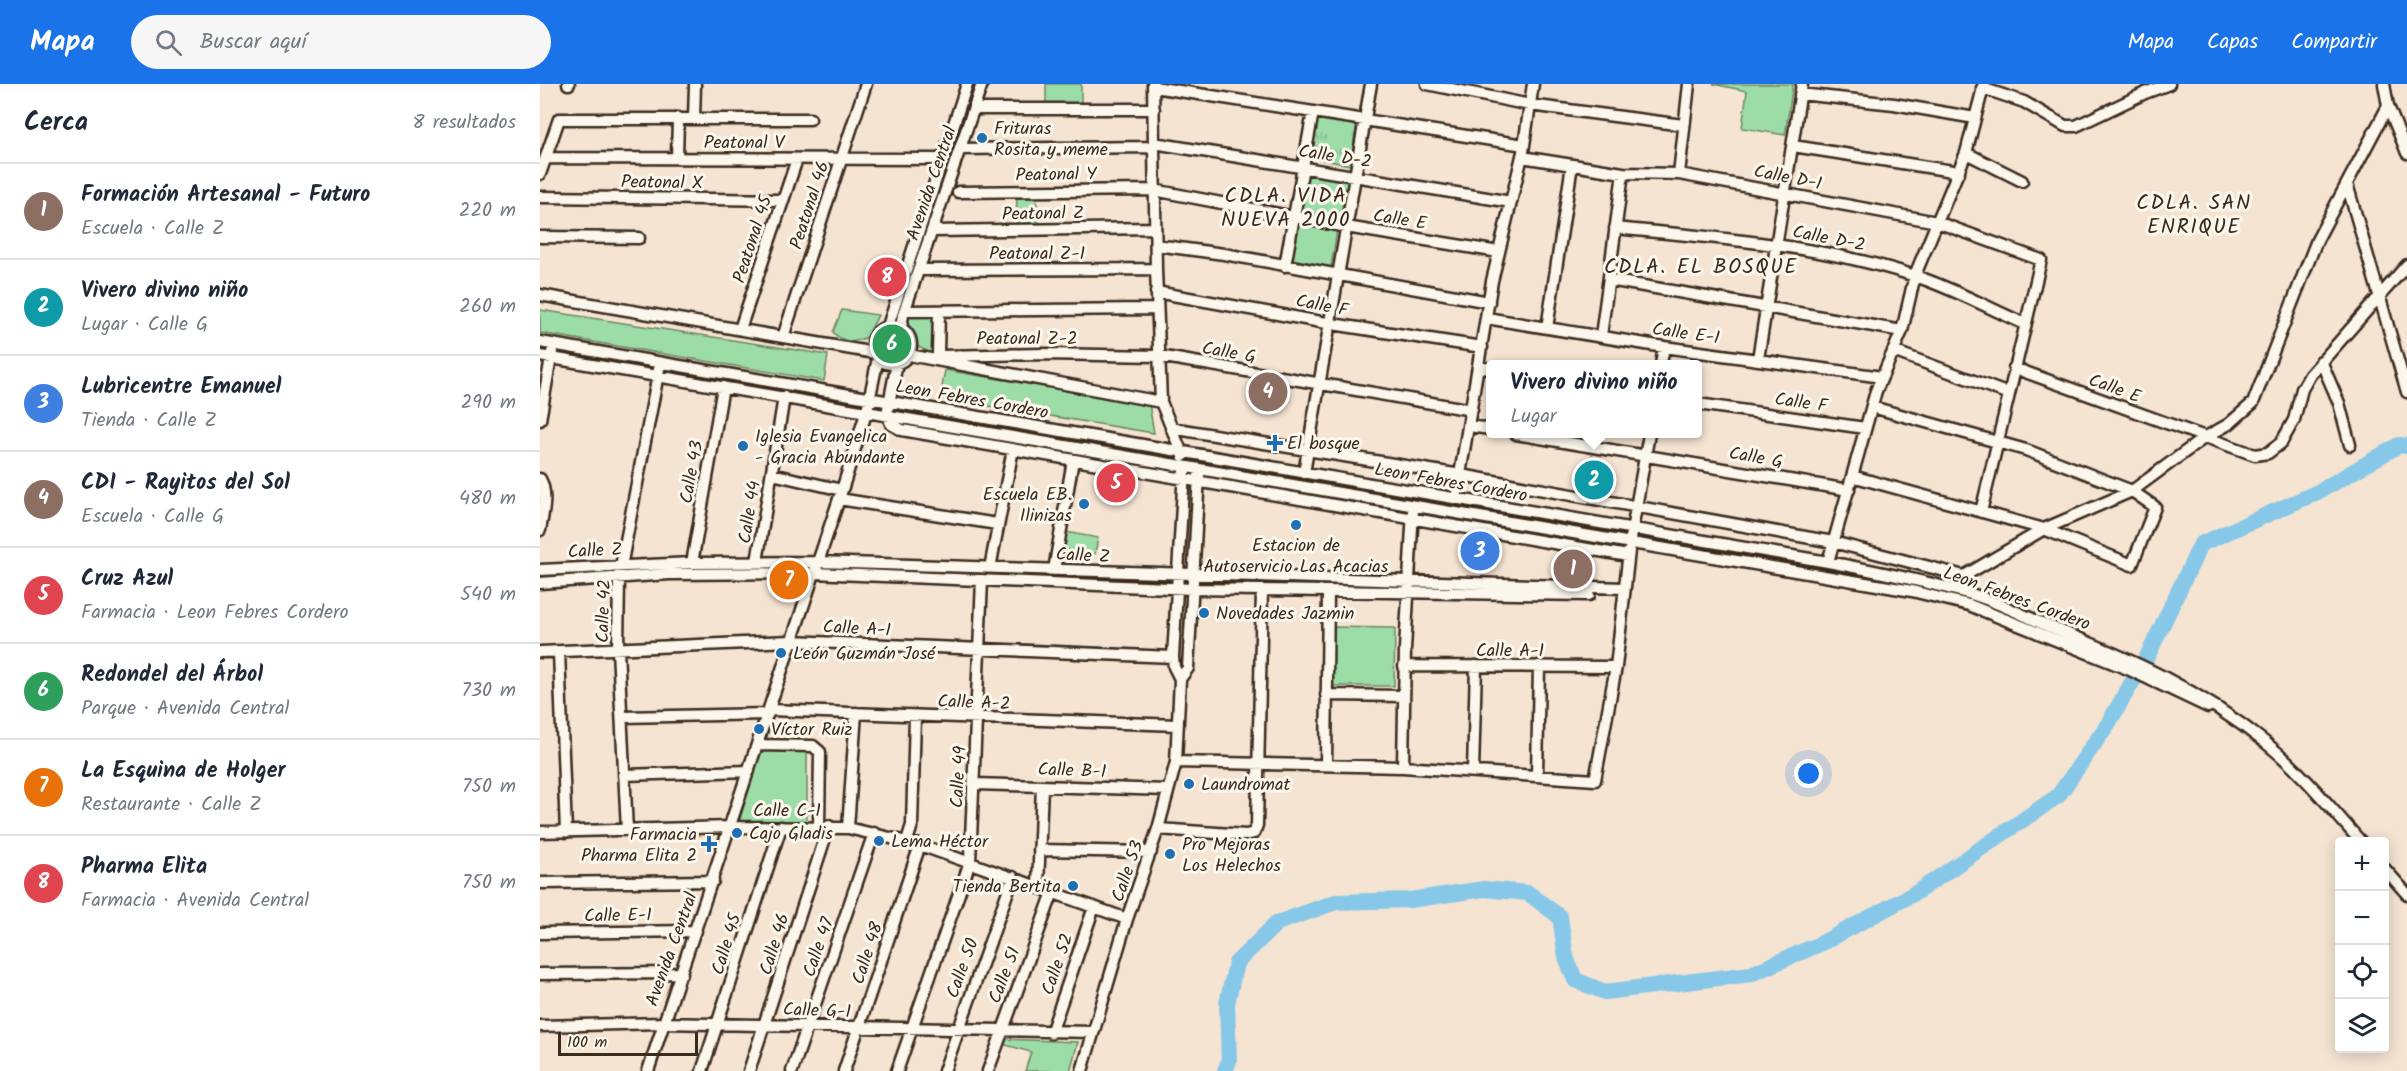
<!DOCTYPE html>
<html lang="es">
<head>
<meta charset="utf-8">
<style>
	:root { --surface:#fff; --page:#f6f6f7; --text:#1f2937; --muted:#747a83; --line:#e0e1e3; --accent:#1a73e8 }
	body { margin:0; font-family:Kalam,sans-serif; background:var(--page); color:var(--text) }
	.controls { position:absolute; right:18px; bottom:18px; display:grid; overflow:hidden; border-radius:6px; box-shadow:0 3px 15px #0003 }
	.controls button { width:54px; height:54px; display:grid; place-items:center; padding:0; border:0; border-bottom:2px solid var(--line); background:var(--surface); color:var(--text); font:30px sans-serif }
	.scale { position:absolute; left:18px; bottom:15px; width:140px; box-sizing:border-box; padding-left:6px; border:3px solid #3b2a1e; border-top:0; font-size:16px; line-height:21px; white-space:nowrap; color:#3b2a1e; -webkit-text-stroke:4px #fbf7ec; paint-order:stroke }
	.you { position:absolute; left:1269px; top:690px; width:21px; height:21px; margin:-15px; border:4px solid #fff; border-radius:50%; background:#1a73e8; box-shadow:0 0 0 9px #1a73e833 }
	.badge { display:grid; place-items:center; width:39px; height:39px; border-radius:50%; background:var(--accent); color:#fff; font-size:20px; font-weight:700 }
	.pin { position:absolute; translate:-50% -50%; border:3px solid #fff; box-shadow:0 2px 6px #0006 }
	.popup { position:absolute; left:946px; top:276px; width:216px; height:78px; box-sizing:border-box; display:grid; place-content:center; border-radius:6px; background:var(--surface); filter:drop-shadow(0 2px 4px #0005); font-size:20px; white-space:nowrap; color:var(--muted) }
	.popup b { font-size:22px; color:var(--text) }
	.popup::after { content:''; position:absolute; left:50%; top:100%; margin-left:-12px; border:12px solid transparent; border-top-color:var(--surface) }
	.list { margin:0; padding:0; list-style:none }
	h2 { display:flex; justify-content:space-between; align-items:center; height:78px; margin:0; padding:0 24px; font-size:26px }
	h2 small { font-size:20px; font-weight:400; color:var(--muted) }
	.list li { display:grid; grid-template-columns:39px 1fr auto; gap:18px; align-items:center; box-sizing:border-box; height:96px; padding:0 24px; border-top:2px solid var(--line) }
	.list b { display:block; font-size:22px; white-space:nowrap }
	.list p { margin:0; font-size:20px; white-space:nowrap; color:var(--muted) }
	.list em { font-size:20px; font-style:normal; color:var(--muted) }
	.icon { flex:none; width:33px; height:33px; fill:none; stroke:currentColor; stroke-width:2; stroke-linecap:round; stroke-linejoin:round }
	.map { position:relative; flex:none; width:1867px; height:987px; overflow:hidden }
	header { display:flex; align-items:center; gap:36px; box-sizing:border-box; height:84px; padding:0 30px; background:var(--accent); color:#fff }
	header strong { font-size:28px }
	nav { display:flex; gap:33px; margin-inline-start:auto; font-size:21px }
	.search { width:420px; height:54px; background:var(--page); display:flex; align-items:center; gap:15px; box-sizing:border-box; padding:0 21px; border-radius:33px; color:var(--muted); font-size:22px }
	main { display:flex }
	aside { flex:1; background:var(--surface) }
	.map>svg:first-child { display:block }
</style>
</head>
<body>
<header>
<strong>Mapa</strong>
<div class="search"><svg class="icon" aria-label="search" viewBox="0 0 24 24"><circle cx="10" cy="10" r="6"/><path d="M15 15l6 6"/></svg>Buscar aquí</div>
<nav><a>Mapa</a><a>Capas</a><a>Compartir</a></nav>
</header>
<main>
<aside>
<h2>Cerca<small>8 resultados</small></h2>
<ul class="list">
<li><span class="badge" style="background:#8d6e63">1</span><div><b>Formación Artesanal - Futuro</b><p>Escuela · Calle Z</p></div><em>220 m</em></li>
<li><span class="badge" style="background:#0f9aa8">2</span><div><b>Vivero divino niño</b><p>Lugar · Calle G</p></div><em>260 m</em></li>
<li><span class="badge" style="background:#3f7fe0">3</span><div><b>Lubricentre Emanuel</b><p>Tienda · Calle Z</p></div><em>290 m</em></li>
<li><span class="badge" style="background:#8d6e63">4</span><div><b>CDI - Rayitos del Sol</b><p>Escuela · Calle G</p></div><em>480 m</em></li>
<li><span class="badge" style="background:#e0444e">5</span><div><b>Cruz Azul</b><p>Farmacia · Leon Febres Cordero</p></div><em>540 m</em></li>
<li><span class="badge" style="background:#2e9e5b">6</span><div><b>Redondel del Árbol</b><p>Parque · Avenida Central</p></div><em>730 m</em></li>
<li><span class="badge" style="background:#e8710a">7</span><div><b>La Esquina de Holger</b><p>Restaurante · Calle Z</p></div><em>750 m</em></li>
<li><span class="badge" style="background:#e0444e">8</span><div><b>Pharma Elita</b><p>Farmacia · Avenida Central</p></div><em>750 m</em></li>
</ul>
</aside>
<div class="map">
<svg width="1867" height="987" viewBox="0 0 1867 987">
	<defs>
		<pattern id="grass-tufts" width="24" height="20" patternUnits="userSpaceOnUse" patternTransform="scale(1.5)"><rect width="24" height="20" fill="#9cdda7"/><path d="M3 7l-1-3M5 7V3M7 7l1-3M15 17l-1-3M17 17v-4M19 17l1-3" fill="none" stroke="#87be8f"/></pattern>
	</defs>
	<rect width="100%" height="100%" fill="#f5e4d2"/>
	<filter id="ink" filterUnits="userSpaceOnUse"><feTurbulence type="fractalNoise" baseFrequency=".0167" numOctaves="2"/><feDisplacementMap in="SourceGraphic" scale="12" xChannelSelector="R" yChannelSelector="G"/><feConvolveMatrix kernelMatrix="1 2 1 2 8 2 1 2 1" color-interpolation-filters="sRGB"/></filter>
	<g filter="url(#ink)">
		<path fill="url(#grass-tufts)" stroke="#6c8462" stroke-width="1.5" d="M 775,31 L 817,39 L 810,81 L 767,73 Z"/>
		<path fill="#9cdda7" stroke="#6c8462" stroke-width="1.5" d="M 506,0 L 541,0 L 541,22 L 506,22 Z
			M 1173,0 L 1253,0 L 1245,51 L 1202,44 L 1207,7 Z
			M 764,88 L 808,95 L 800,135 L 756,127 Z
			M 496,111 L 499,143 L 476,144 L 477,112 Z
			M 754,138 L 797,146 L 791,183 L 748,174 Z
			M 0,226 L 288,271 L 284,297 L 0,249 Z
			M 302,226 L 338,231 L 327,253 C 315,259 302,259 293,248 Z
			M 368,229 L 396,230 L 396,271 L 374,261 L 367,244 Z
			M335 261a17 17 0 1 1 34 0a17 17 0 1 1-34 0Z
			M 405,286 L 609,320 L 614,349 L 400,314 Z
			M 526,448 L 558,454 L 555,470 L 522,465 Z
			M 789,543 L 855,544 L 854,602 L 788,602 Z
			M 222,663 L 267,667 L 267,734 L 265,738 L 199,738 Z
			M 463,955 L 538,958 L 530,987 L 485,987 L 491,968 L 462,960 Z"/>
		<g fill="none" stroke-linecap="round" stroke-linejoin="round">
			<path stroke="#87c7e8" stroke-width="16" d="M 685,987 L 689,977 L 687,920 L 696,879 L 737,839 L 796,818 L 870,816 L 944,805 L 988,809 L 1020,833 L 1026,873 L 1035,896 L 1065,908 L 1211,890 L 1282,859 L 1377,808 L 1518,712 L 1568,640 L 1608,571 L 1661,460 L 1778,408 L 1859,361 L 1867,362"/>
			<defs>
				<path id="minor" d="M 28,0 L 29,0
					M 613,0 L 616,185 L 621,318
					M 887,0 L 990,21 L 1143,41
					M 614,3 L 984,61
					M 1442,4 L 1484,18 L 1525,42 L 1536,42 L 1605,9 L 1629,0
					M 1260,10 L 1354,20 L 1435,34
					M 1848,22 L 1867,69
					M 434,25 L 614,25
					M 154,34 L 155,0
					M 614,59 L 971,118
					M 1253,62 L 1419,88
					M 420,65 L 614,63
					M 1426,69 L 1482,97
					M 982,73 L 1083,89 L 1139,90 L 1397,138 L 1501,176 L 1441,428
					M 6,74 L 402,75
					M 137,74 L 138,34
					M 0,90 L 19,35 L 270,35
					M 1139,90 L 1149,0
					M 1807,100 L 1867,308
					M 418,108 L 614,106 L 806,143 L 959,168
					M 0,113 L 243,116
					M 1075,144 C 1175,154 1276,160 1372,191 C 1411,203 1448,224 1485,240
					M 392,147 L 615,144
					M 0,153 L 99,154
					M 616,161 L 684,170 L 949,218
					M 745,182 L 773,28
					M 379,186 L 616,185
					M 1069,196 L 1362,247
					M 616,208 L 792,240 L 942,263
					M 0,211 L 335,269
					M 365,227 L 617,225
					M 399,228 L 398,269 L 401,272 L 503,270 L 619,272 L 932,326
					M 946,234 L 1124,263 L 1342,293
					M 348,242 L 427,0
					M333 261a19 19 0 1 1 38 0a19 19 0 1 1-38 0Z
					M 361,244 L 363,231 L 442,0
					M 1007,244 L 1032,81
					M 200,245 L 257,75
					M 1061,252 L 1083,89
					M 243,253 L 326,0
					M 0,258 L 1288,478 C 1336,487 1384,497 1431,510 C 1458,518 1484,532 1511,543 C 1590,575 1659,605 1726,659 C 1761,687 1791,724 1821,758
					M 1353,267 L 1469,310
					M 369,271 L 621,318 L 643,372
					M 0,272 L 1372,507 L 1429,521 L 1588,585 L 1668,623
					M 1218,275 L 1262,0
					M 1781,277 L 1799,319 L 1810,361
					M 357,279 L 347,330 L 351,340 L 362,346 L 1088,472
					M 1121,280 L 1124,263
					M 938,283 L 950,285
					M 1474,284 L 1715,371 L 1728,369 L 1741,359 L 1754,336 L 1762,305 L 1770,291 L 1867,181
					M 1158,320 L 1325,344
					M 0,336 L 12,268
					M 929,342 L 950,345
					M 631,344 L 921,391 L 1293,458 L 1424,492
					M 976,350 L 1309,406
					M 764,389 L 831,0
					M 232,390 L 302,406
					M 1312,392 L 1504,445 L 1592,481 L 1615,423 L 1592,407 L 1486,366 L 1332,323
					M 0,395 C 8,409 3,430 0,446
					M 299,415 L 457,440
					M 916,415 L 952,197 L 983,68 L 993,0
					M 1091,452 L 1109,350
					M 217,478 L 244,313
					M 1288,478 L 1336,307 L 1362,247 L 1375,191 L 1426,69 L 1444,0
					M 152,479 L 183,303
					M 450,484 L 473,365
					M 0,486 L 152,479 L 279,478 L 1084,504
					M 514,486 L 533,376
					M 1419,495 L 1504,445 L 1592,407 L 1664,354 L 1689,340 L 1713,319 L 1777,156 L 1848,22 L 1844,0
					M 0,499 L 130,490 L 273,489 L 653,505 L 1049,511
					M 0,568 L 251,557 L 633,573
					M 19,568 L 26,748
					M 864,582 L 1076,583
					M 640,595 L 634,583 L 633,573 L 644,387
					M 786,611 L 864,612
					M 230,626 L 637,641
					M 82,633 L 228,630
					M 218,661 L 273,662 L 280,668 L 279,743
					M 636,678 L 863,683 L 1055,696 L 1076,583 L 1089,467
					M 786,680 L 788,508
					M 863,683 L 865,565 L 873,426
					M 933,687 L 936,582
					M 84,691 L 209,687
					M 997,692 L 999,582
					M 435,700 L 628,706
					M 308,744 L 316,629
					M 618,745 L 706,751 L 714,749 L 717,741 L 722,506
					M 87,746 L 78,566 L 79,493 L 119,285
					M 0,748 L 191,743 L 308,744 L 380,761 L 587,835
					M 367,757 L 372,741 L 375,632
					M 499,766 L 611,768
					M 1844,784 L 1867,810
					M 0,799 L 173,797
					M 498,802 L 502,702
					M 0,849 L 156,847
					M 0,890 L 142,889
					M 0,942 L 122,939 L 552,948
					M 511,949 L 554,823
					M 108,987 L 302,406 L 327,326 L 338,274
					M 162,987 L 241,743
					M 209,987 L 289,742
					M 252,987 L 334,749
					M 304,987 L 380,761
					M 357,987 L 430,778 L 442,496
					M 404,987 L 473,793
					M 448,987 L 513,808
					M 542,987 L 587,835 L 618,745 L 636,678 L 640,595 L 648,584 L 659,392"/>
			</defs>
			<use href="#minor" stroke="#3b2a1e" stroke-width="15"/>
			<use href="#minor" stroke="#fbf7ec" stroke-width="10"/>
		</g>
	</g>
	<g fill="#1f6fb2" stroke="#fbf7ec" stroke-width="2">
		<circle cx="442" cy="54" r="6"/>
		<path d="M732 350h6v6h6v6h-6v6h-6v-6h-6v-6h6z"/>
		<circle cx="203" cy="362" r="6"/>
		<circle cx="544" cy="420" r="6"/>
		<circle cx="756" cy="441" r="6"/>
		<circle cx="664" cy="529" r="6"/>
		<circle cx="241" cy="569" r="6"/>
		<circle cx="219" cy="645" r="6"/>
		<circle cx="649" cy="700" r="6"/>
		<circle cx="197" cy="749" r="6"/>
		<circle cx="339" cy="757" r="6"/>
		<path d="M166 751h6v6h6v6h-6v6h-6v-6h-6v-6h6z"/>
		<circle cx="630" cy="770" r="6"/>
		<circle cx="533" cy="802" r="6"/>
	</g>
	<g text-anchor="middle" stroke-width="6" stroke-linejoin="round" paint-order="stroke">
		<g font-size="18" fill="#3b2a1e" stroke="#fbf7ec" text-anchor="start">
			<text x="454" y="50">Frituras<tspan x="454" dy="21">Rosita y meme</tspan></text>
			<text x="215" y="358">Iglesia Evangelica<tspan x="215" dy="21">- Gracia Abundante</tspan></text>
			<text x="747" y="365">El bosque</text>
			<text x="532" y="416" text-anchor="end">Escuela EB.<tspan x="532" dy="21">Ilinizas</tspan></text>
			<text x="756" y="467" text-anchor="middle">Estacion de<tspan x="756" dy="21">Autoservicio Las Acacias</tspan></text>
			<text x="676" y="535">Novedades Jazmin</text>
			<text x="253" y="575">León Guzmán José</text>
			<text x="231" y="651">Víctor Ruiz</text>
			<text x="661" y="706">Laundromat</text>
			<text x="209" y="755">Cajo Gladis</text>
			<text x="157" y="756" text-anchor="end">Farmacia<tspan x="157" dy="21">Pharma Elita 2</tspan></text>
			<text x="351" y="763">Lema Héctor</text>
			<text x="642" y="766">Pro Mejoras<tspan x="642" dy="21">Los Helechos</tspan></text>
			<text x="521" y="808" text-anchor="end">Tienda Bertita</text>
		</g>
		<g font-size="18" fill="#3b2a1e" stroke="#fbf7ec">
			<text x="204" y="64">Peatonal V</text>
			<text transform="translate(795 72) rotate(9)" y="6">Calle D-2</text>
			<text transform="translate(516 90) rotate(-1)" y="6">Peatonal Y</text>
			<text transform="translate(1248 93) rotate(11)" y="6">Calle D-1</text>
			<text transform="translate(122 98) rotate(1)" y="6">Peatonal X</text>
			<text transform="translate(391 99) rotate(-71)" y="6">Avenida Central</text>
			<text transform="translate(269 121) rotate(-72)" y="6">Peatonal 46</text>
			<text transform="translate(503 129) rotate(-1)" y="6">Peatonal Z</text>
			<text transform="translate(860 135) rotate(9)" y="6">Calle E</text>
			<text transform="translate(1289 154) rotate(11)" y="6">Calle D-2</text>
			<text transform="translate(212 155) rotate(-72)" y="6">Peatonal 45</text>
			<text x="497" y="175">Peatonal Z-1</text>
			<text transform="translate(782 221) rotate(11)" y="6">Calle F</text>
			<text transform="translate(1146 249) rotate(8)" y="6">Calle E-1</text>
			<text x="487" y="260">Peatonal Z-2</text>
			<text transform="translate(689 268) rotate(10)" y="6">Calle G</text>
			<text transform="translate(1575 304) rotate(20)" y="6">Calle E</text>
			<text transform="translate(432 315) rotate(10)" y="6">Leon Febres Cordero</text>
			<text transform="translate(1261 318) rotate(8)" y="6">Calle F</text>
			<text transform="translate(1216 373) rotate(10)" y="6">Calle G</text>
			<text transform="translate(151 388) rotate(-80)" y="6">Calle 43</text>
			<text transform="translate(911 398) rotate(10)" y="6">Leon Febres Cordero</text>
			<text transform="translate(209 428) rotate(-81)" y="6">Calle 44</text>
			<text transform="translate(55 466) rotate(-3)" y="6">Calle Z</text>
			<text transform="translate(543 471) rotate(3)" y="6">Calle Z</text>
			<text transform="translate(1477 514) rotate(20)" y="6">Leon Febres Cordero</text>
			<text transform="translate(63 527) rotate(-88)" y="6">Calle 42</text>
			<text transform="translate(317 544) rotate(3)" y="6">Calle A-1</text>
			<text x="970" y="572">Calle A-1</text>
			<text transform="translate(434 618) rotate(2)" y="6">Calle A-2</text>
			<text transform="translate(532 686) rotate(2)" y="6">Calle B-1</text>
			<text transform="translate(418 693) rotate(-87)" y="6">Calle 49</text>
			<text x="247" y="732">Calle C-1</text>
			<text transform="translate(587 787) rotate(-71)" y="6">Calle 53</text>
			<text transform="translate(78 831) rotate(-1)" y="6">Calle E-1</text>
			<text transform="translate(186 860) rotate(-73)" y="6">Calle 45</text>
			<text transform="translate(234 860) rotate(-73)" y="6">Calle 46</text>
			<text transform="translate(278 863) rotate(-71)" y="6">Calle 47</text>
			<text transform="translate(131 865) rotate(-70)" y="6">Avenida Central</text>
			<text transform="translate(327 869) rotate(-72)" y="6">Calle 48</text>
			<text transform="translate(517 880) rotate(-71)" y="6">Calle 52</text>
			<text transform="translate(422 884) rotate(-70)" y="6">Calle 50</text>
			<text transform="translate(464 891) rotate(-69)" y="6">Calle 51</text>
			<text transform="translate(277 926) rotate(2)" y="6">Calle G-1</text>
		</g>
		<g font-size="21" letter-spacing="1.5" fill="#3b2a1e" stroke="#fbf7ec">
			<text x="746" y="118">CDLA. VIDA<tspan x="746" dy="24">NUEVA 2000</tspan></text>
			<text x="1654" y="125">CDLA. SAN<tspan x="1654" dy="24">ENRIQUE</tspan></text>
			<text x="1161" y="189">CDLA. EL BOSQUE</text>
		</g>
	</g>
</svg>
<div class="controls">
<button>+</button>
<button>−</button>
<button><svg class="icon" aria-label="locate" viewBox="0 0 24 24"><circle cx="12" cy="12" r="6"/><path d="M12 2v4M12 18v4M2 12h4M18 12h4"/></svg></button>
<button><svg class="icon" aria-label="layers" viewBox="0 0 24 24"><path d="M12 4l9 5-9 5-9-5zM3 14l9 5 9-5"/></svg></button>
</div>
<div class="scale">100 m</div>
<div class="you"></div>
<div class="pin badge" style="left:1033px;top:485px;background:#8d6e63">1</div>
<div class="pin badge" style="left:1054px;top:396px;background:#0f9aa8">2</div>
<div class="popup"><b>Vivero divino niño</b>Lugar</div>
<div class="pin badge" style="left:940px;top:467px;background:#3f7fe0">3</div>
<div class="pin badge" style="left:728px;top:308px;background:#8d6e63">4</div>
<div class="pin badge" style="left:576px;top:399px;background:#e0444e">5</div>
<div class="pin badge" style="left:352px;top:260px;background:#2e9e5b">6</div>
<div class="pin badge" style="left:249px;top:496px;background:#e8710a">7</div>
<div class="pin badge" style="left:347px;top:193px;background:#e0444e">8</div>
</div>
</main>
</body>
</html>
